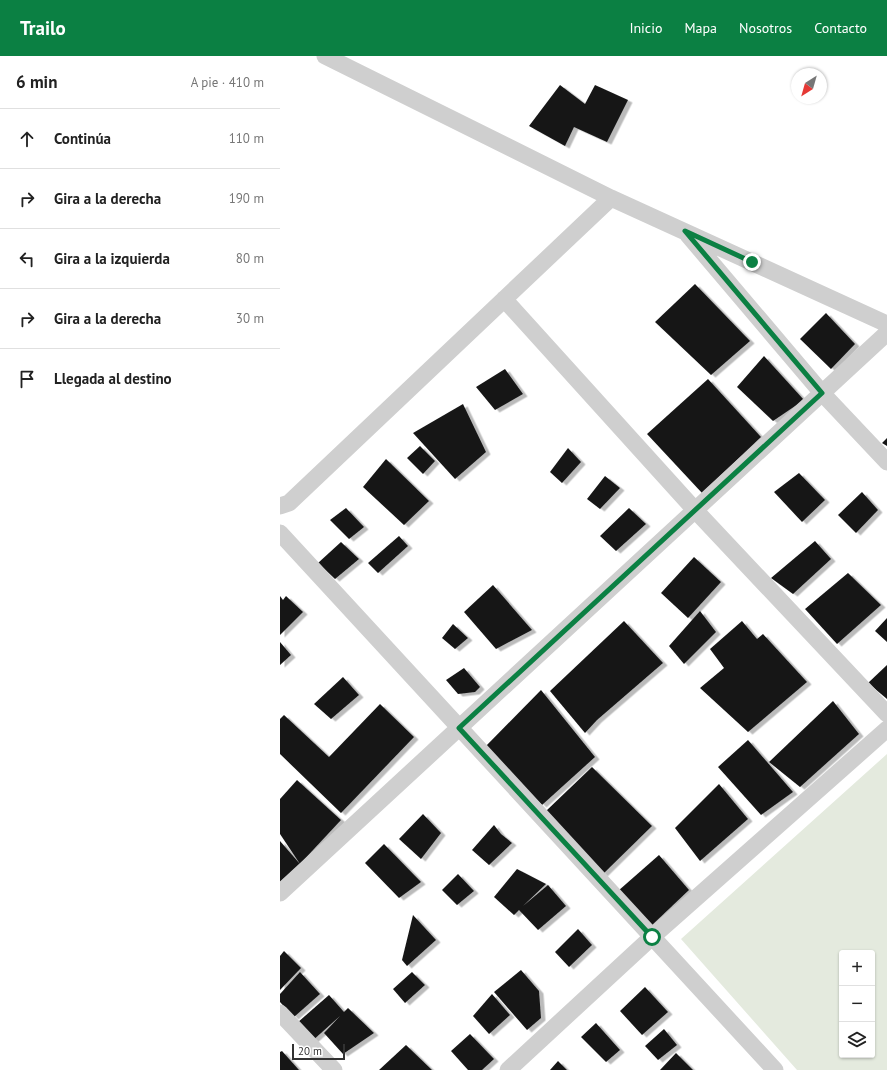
<!DOCTYPE html>
<html lang="es">
<head>
<meta charset="utf-8">
<style>
	:root { --surface:#fff; --page:#f6f6f6; --text:#222; --muted:#767676; --line:#e0e0e0; --accent:#0b8043 }
	body { margin:0; font-family:"PT Sans",sans-serif; background:var(--page); color:var(--text) }
	.controls { position:absolute; right:12px; bottom:12px; display:grid; overflow:hidden; border-radius:4px; box-shadow:0 1px 3px #0004 }
	.controls button { width:36px; height:36px; display:grid; place-items:center; padding:0; border:0; border-bottom:1px solid var(--line); background:var(--surface); color:var(--text); font:20px sans-serif }
	.compass { position:absolute; left:511px; top:12px; width:36px; height:36px; border-radius:50%; background:var(--surface); box-shadow:0 1px 3px #0004; rotate:217deg }
	.scale { position:absolute; left:12px; bottom:10px; width:53px; box-sizing:border-box; padding-left:4px; border:2px solid #323232; border-top:0; font-size:11px; line-height:14px; white-space:nowrap; color:#323232; -webkit-text-stroke:3px #fff; paint-order:stroke }
	.stop { position:absolute; width:12px; height:12px; margin:-9px; border:3px solid #0b8043; border-radius:50%; background:#fff }
	.stop.end { background:#0b8043; border-color:#fff; box-shadow:0 1px 4px #0008 }
	.list { margin:0; padding:0; list-style:none }
	h2 { display:flex; justify-content:space-between; align-items:center; height:52px; margin:0; padding:0 16px; font-size:17px }
	h2 small { font-size:13px; font-weight:400; color:var(--muted) }
	.list li { display:grid; grid-template-columns:26px 1fr auto; gap:12px; align-items:center; box-sizing:border-box; height:60px; padding:0 16px; border-top:1px solid var(--line) }
	.list b { display:block; font-size:15px; white-space:nowrap }
	.list em { font-size:13px; font-style:normal; color:var(--muted) }
	.icon { flex:none; width:22px; height:22px; fill:none; stroke:currentColor; stroke-width:2; stroke-linecap:round; stroke-linejoin:round }
	.map { position:relative; flex:none; width:607px; height:1014px; overflow:hidden }
	header { display:flex; align-items:center; gap:24px; box-sizing:border-box; height:56px; padding:0 20px; background:var(--accent); color:#fff }
	header strong { font-size:19px }
	nav { display:flex; gap:22px; margin-inline-start:auto; font-size:14px }
	main { display:flex }
	aside { flex:1; background:var(--surface) }
	.map>svg:first-child { display:block }
</style>
</head>
<body>
<header>
<strong>Trailo</strong>
<nav><a>Inicio</a><a>Mapa</a><a>Nosotros</a><a>Contacto</a></nav>
</header>
<main>
<aside>
<h2>6 min<small>A pie · 410 m</small></h2>
<ul class="list">
<li><svg class="icon" aria-label="ahead" viewBox="0 0 24 24"><path d="M12 20V5M6 11l6-6 6 6"/></svg><div><b>Continúa</b></div><em>110 m</em></li>
<li><svg class="icon" aria-label="right" viewBox="0 0 24 24"><path d="M7 20v-9h11M14 6l5 5-5 5"/></svg><div><b>Gira a la derecha</b></div><em>190 m</em></li>
<li><svg class="icon" aria-label="left" viewBox="0 0 24 24"><path d="M17 20v-9H6M10 6l-5 5 5 5"/></svg><div><b>Gira a la izquierda</b></div><em>80 m</em></li>
<li><svg class="icon" aria-label="right" viewBox="0 0 24 24"><path d="M7 20v-9h11M14 6l5 5-5 5"/></svg><div><b>Gira a la derecha</b></div><em>30 m</em></li>
<li><svg class="icon" aria-label="arrive" viewBox="0 0 24 24"><path d="M6 21V4h12l-3 4 3 4H6"/></svg><div><b>Llegada al destino</b></div></li>
</ul>
</aside>
<div class="map">
<svg width="607" height="1014" viewBox="0 0 607 1014">
	<defs>
		<filter id="shadow"><feDropShadow dx="4.5" dy="2.5" stdDeviation="0" flood-color="#0004"/></filter>
	</defs>
	<rect width="100%" height="100%" fill="#fff"/>
	<path fill="#e4eade" fill-rule="evenodd" d="M 607,698 L 607,1014 L 517,1014 L 401,883 ZM 562,897 L 592,897 L 592,999 L 562,999 Z"/>
	<path fill="#191919" filter="url(#shadow)" d="M 280,29 L 305,48 L 315,29 L 348,44 L 327,86 L 294,71 L 285,90 L 249,70 Z
		M 415,228 L 470,285 L 431,319 L 375,266 Z
		M 546,257 L 575,288 L 551,313 L 520,283 Z
		M 484,300 L 524,344 L 493,365 L 457,331 Z
		M 225,313 L 243,338 L 215,354 L 196,331 Z
		M 428,323 L 481,381 L 422,437 L 367,378 Z
		M 183,348 L 206,396 L 175,423 L 133,377 Z
		M 607,382 L 607,390 L 602,387 Z
		M 140,390 L 155,405 L 143,418 L 127,402 Z
		M 288,392 L 301,406 L 282,427 L 270,416 Z
		M 106,403 L 149,445 L 124,469 L 83,431 Z
		M 519,417 L 545,444 L 522,466 L 494,436 Z
		M 325,420 L 340,432 L 320,453 L 307,443 Z
		M 582,436 L 598,454 L 576,477 L 558,459 Z
		M 66,452 L 84,471 L 69,483 L 50,464 Z
		M 349,452 L 366,468 L 336,495 L 320,480 Z
		M 119,480 L 128,490 L 98,517 L 88,507 Z
		M 535,485 L 551,503 L 513,538 L 491,522 Z
		M 61,486 L 79,503 L 55,523 L 38,507 Z
		M 414,501 L 441,526 L 408,562 L 381,537 Z
		M 568,517 L 601,549 L 557,588 L 525,553 Z
		M 213,529 L 252,574 L 216,593 L 184,556 Z
		M 0,540 L 3,544 L 6,540 L 23,556 L 0,579 Z
		M 420,555 L 436,576 L 404,608 L 389,590 Z
		M 607,562 L 607,586 L 595,575 Z
		M 344,565 L 383,607 L 317,664 L 305,677 L 270,635 Z
		M 462,565 L 477,583 L 483,578 L 527,626 L 468,676 L 420,632 L 444,612 L 430,593 Z
		M 173,568 L 188,582 L 175,593 L 162,582 Z
		M 0,586 L 11,599 L 0,609 Z
		M 607,609 L 607,643 L 588,627 Z
		M 184,612 L 200,631 L 195,636 L 178,638 L 166,624 Z
		M 63,621 L 79,639 L 51,663 L 34,648 Z
		M 261,634 L 315,701 L 262,749 L 205,691 Z
		M 553,645 L 579,678 L 520,731 L 489,706 Z
		M 100,648 L 134,681 L 61,757 L 0,698 L 0,663 L 4,659 L 49,701 Z
		M 468,684 L 513,736 L 481,759 L 438,711 Z
		M 312,711 L 372,770 L 323,818 L 266,755 Z
		M 17,724 L 61,764 L 20,808 L 0,826 L 0,785 L 20,808 L 0,778 L 0,743 Z
		M 439,728 L 468,763 L 420,805 L 395,772 Z
		M 143,758 L 161,777 L 141,803 L 119,783 Z
		M 214,769 L 221,778 L 232,787 L 209,809 L 192,794 Z
		M 104,788 L 141,826 L 119,842 L 85,807 Z
		M 379,799 L 409,834 L 370,871 L 338,835 Z
		M 237,813 L 266,828 L 243,850 L 268,829 L 286,850 L 258,874 L 239,854 L 234,859 L 214,841 Z
		M 178,818 L 194,835 L 177,849 L 162,834 Z
		M 133,859 L 156,884 L 127,910 L 122,904 Z
		M 298,873 L 312,889 L 289,911 L 275,896 Z
		M 4,895 L 21,912 L 0,934 L 0,900 Z
		M 241,914 L 259,935 L 261,962 L 247,974 L 214,936 Z
		M 20,916 L 40,938 L 14,961 L 0,946 L 0,938 Z
		M 132,916 L 145,929 L 125,947 L 113,933 Z
		M 365,931 L 388,956 L 362,979 L 340,955 Z
		M 212,938 L 230,959 L 209,978 L 193,960 Z
		M 49,939 L 64,956 L 68,952 L 94,977 L 63,998 L 44,977 L 60,960 L 31,986 L 17,967 Z
		M 316,967 L 340,994 L 326,1006 L 301,981 Z
		M 384,973 L 397,989 L 378,1004 L 365,990 Z
		M 190,978 L 214,1003 L 202,1014 L 188,1014 L 171,995 Z
		M 126,989 L 152,1014 L 99,1014 Z
		M 2,995 L 19,1014 L 0,1014 L 0,996 Z
		M 396,997 L 413,1014 L 380,1014 Z
		M 278,1005 L 287,1014 L 270,1014 Z"/>
	<g fill="none" stroke-linecap="round" stroke-linejoin="round">
		<path stroke="#cfcfcf" stroke-width="17" d="M 45,0 L 331,142 L 607,268
			M 408,179 L 542,337 L 607,406
			M 224,243 L 415,454 L 607,658
			M 0,450 L 9,447 L 331,142
			M 0,477 L 495,1014
			M 0,837 L 607,277
			M 0,957 L 54,1014
			M 228,1014 L 372,881 L 607,673"/>
	</g>
	<g fill="none" stroke-linecap="round" stroke-linejoin="round">
		<path stroke="#0b8043" stroke-width="5" d="M 372,881 L 179,672 L 542,337 L 405,175 L 472,206"/>
	</g>
</svg>
<div class="controls">
<button>+</button>
<button>−</button>
<button><svg class="icon" aria-label="layers" viewBox="0 0 24 24"><path d="M12 4l9 5-9 5-9-5zM3 14l9 5 9-5"/></svg></button>
</div>
<svg class="compass" viewBox="-18 -18 36 36"><path d="M0-13l5 13h-10z" fill="#e53935"/><path d="M0 13l5-13h-10z" fill="#767676"/></svg>
<div class="scale">20 m</div>
<div class="stop" style="left:372px;top:881px"></div>
<div class="stop end" style="left:472px;top:206px"></div>
</div>
</main>
</body>
</html>
